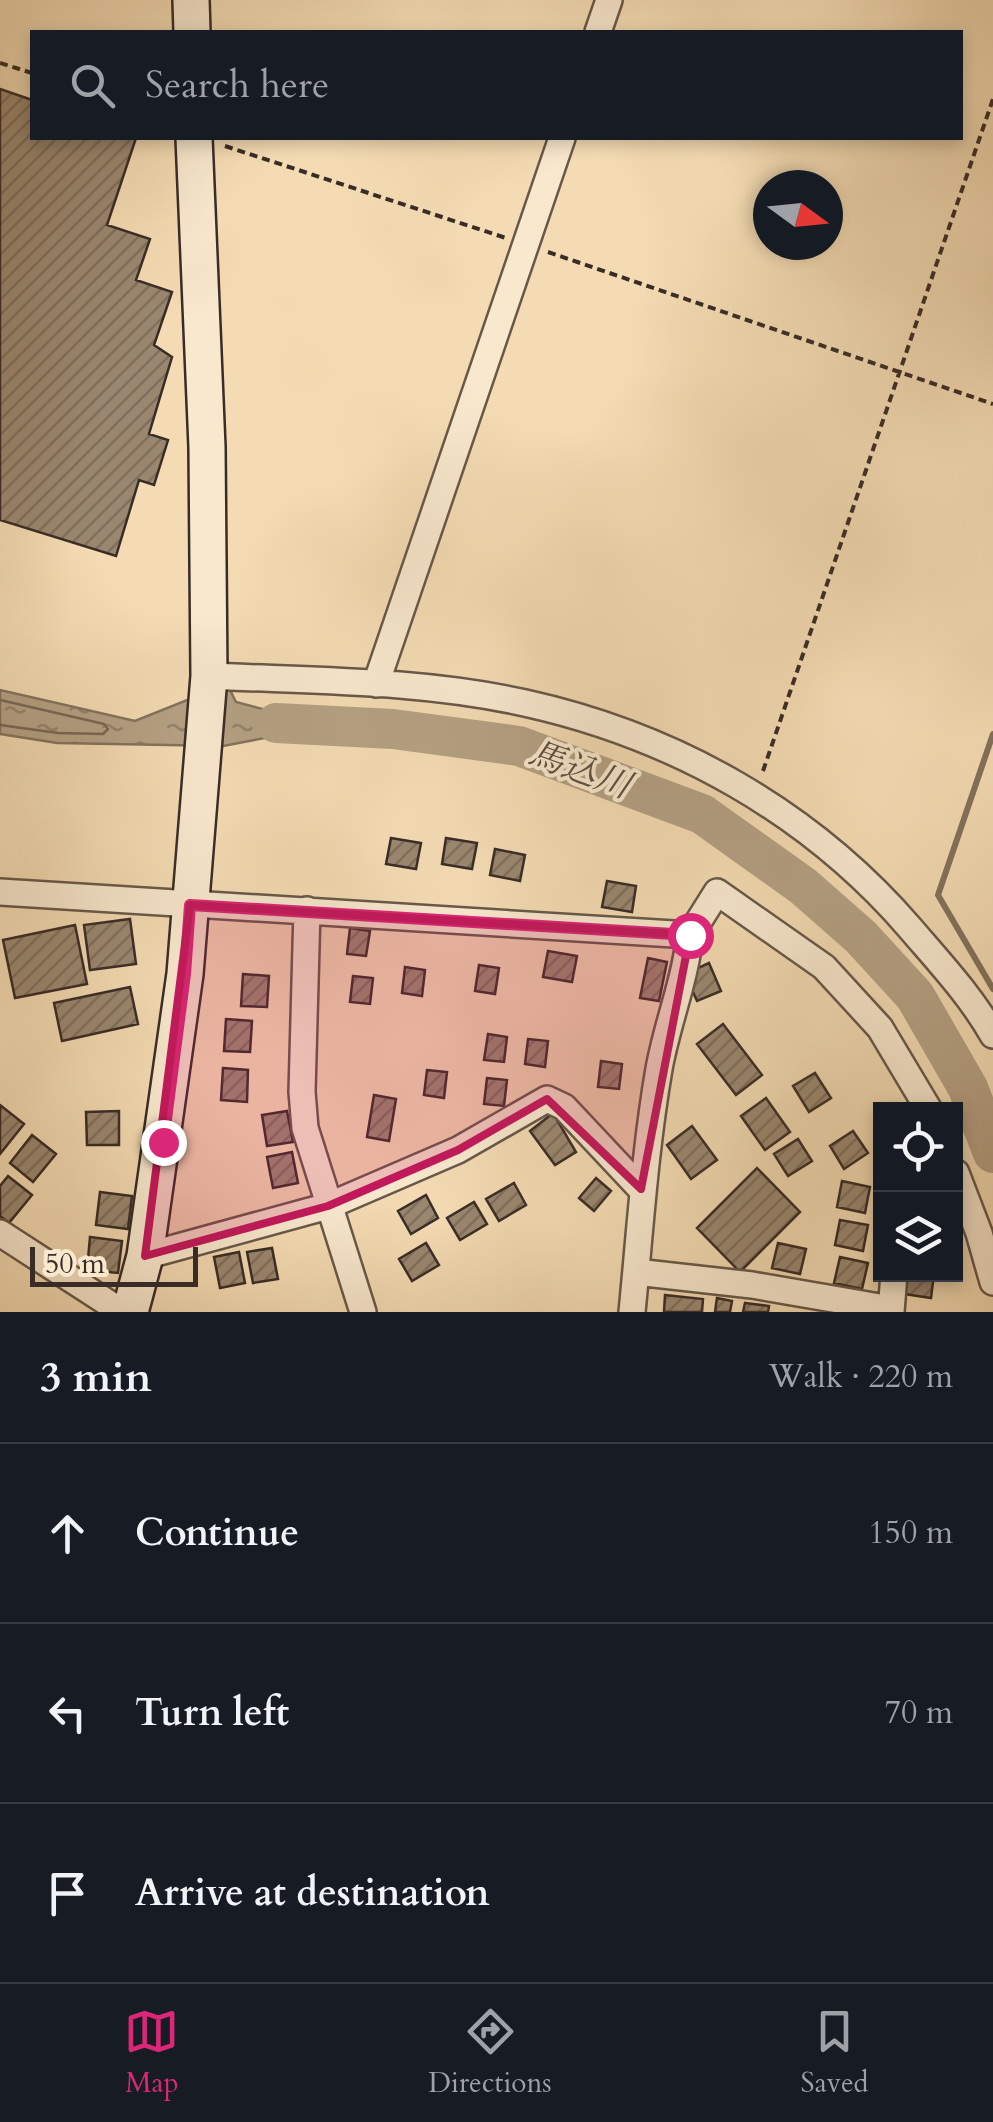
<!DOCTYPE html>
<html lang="en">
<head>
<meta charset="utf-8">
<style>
	:root { --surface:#171b24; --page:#242831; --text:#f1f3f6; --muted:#9ea1a6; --line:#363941; --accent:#db2777 }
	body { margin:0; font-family:Cardo,"Noto Serif JP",serif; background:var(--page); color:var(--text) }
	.controls { position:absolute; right:30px; bottom:30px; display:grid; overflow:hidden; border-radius:0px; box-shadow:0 5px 15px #0003 }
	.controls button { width:90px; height:90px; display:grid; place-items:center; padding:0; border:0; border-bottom:2px solid var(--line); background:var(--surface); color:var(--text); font:50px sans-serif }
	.compass { position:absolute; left:753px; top:170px; width:90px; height:90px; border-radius:50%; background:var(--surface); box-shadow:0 5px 15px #0003; rotate:105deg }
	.scale { position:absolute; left:30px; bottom:25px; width:168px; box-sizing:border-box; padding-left:10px; border:5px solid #392c27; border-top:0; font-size:28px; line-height:35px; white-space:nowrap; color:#392c27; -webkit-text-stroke:8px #f8e8ce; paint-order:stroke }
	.stop { position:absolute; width:30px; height:30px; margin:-22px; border:8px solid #db2777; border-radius:50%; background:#fff }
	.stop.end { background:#db2777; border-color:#fff; box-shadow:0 2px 10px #0008 }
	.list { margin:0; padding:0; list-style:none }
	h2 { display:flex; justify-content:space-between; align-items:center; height:130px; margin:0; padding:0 40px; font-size:42px }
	h2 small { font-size:32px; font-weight:400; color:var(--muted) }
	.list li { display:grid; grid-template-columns:65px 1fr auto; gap:30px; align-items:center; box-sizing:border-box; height:180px; padding:0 40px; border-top:2px solid var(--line) }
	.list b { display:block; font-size:38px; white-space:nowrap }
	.list em { font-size:32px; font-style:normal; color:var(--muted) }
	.icon { flex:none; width:55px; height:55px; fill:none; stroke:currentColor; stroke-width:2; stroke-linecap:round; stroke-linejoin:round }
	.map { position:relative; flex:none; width:993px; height:1312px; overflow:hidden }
	.search { position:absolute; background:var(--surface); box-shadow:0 5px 15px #0003; left:30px; right:30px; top:30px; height:110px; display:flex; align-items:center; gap:25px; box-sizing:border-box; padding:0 35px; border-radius:0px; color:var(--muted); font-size:38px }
	.sheet { height:670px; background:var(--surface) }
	nav { display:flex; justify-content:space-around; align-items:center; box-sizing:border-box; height:140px; border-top:2px solid var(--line); background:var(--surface); font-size:28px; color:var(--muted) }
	nav a { display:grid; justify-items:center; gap:5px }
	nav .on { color:var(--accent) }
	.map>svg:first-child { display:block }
</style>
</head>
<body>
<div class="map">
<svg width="993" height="1312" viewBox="0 0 993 1312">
	<defs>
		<pattern id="water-ripples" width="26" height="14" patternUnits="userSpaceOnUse" patternTransform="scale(2.5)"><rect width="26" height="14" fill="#b4a083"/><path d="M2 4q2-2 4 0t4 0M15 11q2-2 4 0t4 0" fill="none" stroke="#93836b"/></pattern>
		<pattern id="building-hatch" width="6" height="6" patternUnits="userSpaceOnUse" patternTransform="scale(2.5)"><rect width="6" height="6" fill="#9a8770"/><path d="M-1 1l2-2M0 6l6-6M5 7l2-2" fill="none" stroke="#7f6f5c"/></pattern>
	</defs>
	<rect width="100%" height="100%" fill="#f4dbb3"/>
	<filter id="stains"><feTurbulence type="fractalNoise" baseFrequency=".002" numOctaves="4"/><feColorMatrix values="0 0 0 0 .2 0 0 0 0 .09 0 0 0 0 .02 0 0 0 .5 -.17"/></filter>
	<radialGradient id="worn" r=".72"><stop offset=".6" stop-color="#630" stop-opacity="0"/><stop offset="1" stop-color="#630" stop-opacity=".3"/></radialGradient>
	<path fill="url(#water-ripples)" stroke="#83725e" stroke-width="2.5" d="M 227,684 L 236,702 L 328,726 L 223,746 L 57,743 L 0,734 L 0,690 L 135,721 Z"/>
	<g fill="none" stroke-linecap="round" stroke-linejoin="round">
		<path stroke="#766655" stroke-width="2.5" d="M 0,700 L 104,724 L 108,729 L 103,734 L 58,733 L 0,725"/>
		<path stroke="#83725e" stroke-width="6" d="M 993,734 L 938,895 L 993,989"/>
		<path stroke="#b4a083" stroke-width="40" d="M 276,723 L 393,729 L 519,746 L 702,814 L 803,886 L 861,937 L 915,996 L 968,1088 L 993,1153"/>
	</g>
	<path fill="url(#building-hatch)" stroke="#392c27" stroke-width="2.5" d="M 0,89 L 32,100 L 32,138 L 136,138 L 107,225 L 150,239 L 136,280 L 172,292 L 154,345 L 172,357 L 149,434 L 168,440 L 154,485 L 139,480 L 116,556 L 0,520 Z
		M 391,838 L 421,843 L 416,869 L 386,864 Z
		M 446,838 L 477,843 L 472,869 L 442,864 Z
		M 495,849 L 525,855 L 520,881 L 490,875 Z
		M 607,881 L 636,886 L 632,912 L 602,907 Z
		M 130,919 L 136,964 L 90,970 L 84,925 Z
		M 75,925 L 87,984 L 15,998 L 3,940 Z
		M 350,928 L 370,931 L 366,956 L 347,954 Z
		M 548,951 L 577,956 L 572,982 L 543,977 Z
		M 648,958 L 667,962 L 659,1001 L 640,998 Z
		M 709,963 L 721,991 L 697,1001 L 685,974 Z
		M 479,965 L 499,968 L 495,994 L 475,991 Z
		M 405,967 L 425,970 L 422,996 L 402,993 Z
		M 243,974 L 269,976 L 267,1007 L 241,1006 Z
		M 353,976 L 373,978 L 370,1004 L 350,1002 Z
		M 130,987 L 138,1024 L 62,1041 L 54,1003 Z
		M 226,1019 L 252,1021 L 250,1052 L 224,1051 Z
		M 723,1024 L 762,1075 L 736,1095 L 697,1044 Z
		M 488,1034 L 507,1037 L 504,1062 L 484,1060 Z
		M 528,1039 L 548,1041 L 545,1067 L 525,1064 Z
		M 601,1061 L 622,1064 L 619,1089 L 598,1087 Z
		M 223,1068 L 248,1070 L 247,1102 L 221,1100 Z
		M 427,1070 L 447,1072 L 444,1098 L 424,1095 Z
		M 815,1073 L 831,1098 L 809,1112 L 793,1086 Z
		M 487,1078 L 507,1080 L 504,1106 L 484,1104 Z
		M 374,1095 L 396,1099 L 389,1141 L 367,1137 Z
		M 766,1098 L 790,1132 L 765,1150 L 741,1116 Z
		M 0,1105 L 24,1124 L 0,1154 Z
		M 119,1111 L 119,1145 L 87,1145 L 86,1112 Z
		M 287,1111 L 293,1142 L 267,1146 L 262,1115 Z
		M 553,1113 L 576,1152 L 555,1165 L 530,1131 Z
		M 692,1126 L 717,1160 L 691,1179 L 667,1145 Z
		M 853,1131 L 868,1153 L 844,1169 L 830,1146 Z
		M 32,1135 L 56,1154 L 33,1182 L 10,1163 Z
		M 798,1139 L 812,1161 L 788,1176 L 774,1154 Z
		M 292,1152 L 298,1183 L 273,1188 L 267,1157 Z
		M 757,1168 L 800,1212 L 740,1272 L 697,1228 Z
		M 8,1176 L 32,1195 L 9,1223 L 0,1216 L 0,1186 Z
		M 596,1178 L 611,1191 L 594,1211 L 579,1198 Z
		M 842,1181 L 870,1187 L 865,1213 L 837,1207 Z
		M 514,1183 L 526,1205 L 499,1221 L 486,1199 Z
		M 100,1192 L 132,1196 L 128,1229 L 96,1225 Z
		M 426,1195 L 438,1218 L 411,1234 L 398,1211 Z
		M 474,1202 L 487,1224 L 460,1240 L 447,1218 Z
		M 840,1220 L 868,1225 L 863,1251 L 835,1245 Z
		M 90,1237 L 122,1241 L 118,1273 L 87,1270 Z
		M 426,1243 L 439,1265 L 412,1281 L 399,1259 Z
		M 778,1243 L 806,1249 L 800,1274 L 772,1268 Z
		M 272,1248 L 278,1279 L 253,1283 L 247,1252 Z
		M 239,1252 L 245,1283 L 220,1288 L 214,1257 Z
		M 840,1257 L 868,1263 L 862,1289 L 834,1283 Z
		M 907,1274 L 934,1274 L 931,1298 L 904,1294 Z
		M 665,1295 L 703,1299 L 702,1312 L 664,1312 Z
		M 717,1298 L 732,1301 L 730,1312 L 715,1312 Z
		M 745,1303 L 769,1306 L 768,1312 L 743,1312 Z"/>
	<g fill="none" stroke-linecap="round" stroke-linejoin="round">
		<defs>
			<path id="street" d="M 598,32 L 609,0
				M 209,676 C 314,681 422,680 525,703 C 674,736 810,812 910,928 C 939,962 971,996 993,1035
				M 376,684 L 562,138
				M 0,892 L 690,935 C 685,981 667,1024 659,1069 C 645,1150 640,1231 632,1312
				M 307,910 L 302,1092 L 305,1128 L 363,1312
				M 690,935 L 717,892 L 824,967 L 880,1028 L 929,1110
				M 956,1173 L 979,1233 L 993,1282
				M 0,1233 L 122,1312
				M 145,1256 L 328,1206 L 458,1150 L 547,1099 L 564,1107 L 641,1189
				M 636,1272 L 752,1285 L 891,1309
				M 891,1312 L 894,1274"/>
			<path id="secondary" d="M 191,0 L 192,32
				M 130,1312 L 145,1256 L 185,974 L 209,676 L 207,447 L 194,138"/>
		</defs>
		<use href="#street" stroke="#68584a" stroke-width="30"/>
		<use href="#secondary" stroke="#392c27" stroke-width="40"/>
		<path stroke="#392c27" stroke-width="4" stroke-dasharray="8 5" stroke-linecap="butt" d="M 0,63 L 32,73
			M 225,146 L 506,238
			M 548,252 L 993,404
			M 763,771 L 993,99"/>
		<use href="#street" stroke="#f8e8ce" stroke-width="25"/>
		<use href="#secondary" stroke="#f8e8ce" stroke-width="35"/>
	</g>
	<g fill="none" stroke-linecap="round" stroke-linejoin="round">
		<path stroke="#db2777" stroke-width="12" d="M 163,1142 L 185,974 L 190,905 L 690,935"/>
	</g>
	<path fill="#c2185b" fill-opacity="0.2" stroke="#c2185b" stroke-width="8" stroke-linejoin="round" d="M 190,905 L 690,935 L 641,1189 L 547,1099 L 458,1150 L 328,1206 L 145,1256 Z"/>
	<g text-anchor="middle" stroke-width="8" stroke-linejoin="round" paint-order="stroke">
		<g font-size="35" font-style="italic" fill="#5e4f43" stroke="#f8e8ce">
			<text transform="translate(580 769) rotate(20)" y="12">馬込川</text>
		</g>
	</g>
	<rect width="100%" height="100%" filter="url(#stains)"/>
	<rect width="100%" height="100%" fill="url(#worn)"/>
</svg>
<div class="controls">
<button><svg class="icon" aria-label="locate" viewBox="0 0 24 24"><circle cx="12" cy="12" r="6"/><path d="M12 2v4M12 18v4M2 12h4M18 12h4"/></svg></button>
<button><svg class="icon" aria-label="layers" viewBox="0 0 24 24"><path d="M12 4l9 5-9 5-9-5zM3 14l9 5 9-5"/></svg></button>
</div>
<svg class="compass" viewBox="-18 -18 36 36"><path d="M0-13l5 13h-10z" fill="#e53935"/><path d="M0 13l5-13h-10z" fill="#9ea1a6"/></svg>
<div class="scale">50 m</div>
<div class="stop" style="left:690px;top:935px"></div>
<div class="stop end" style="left:163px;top:1142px"></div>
<div class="search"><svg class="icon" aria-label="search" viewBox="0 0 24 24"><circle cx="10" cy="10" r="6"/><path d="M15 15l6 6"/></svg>Search here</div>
</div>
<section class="sheet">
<h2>3 min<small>Walk · 220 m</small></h2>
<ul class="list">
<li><svg class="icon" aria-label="ahead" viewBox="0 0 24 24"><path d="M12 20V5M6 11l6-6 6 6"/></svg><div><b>Continue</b></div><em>150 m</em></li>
<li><svg class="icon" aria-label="left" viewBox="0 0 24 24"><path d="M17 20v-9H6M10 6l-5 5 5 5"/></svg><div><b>Turn left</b></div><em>70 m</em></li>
<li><svg class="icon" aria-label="arrive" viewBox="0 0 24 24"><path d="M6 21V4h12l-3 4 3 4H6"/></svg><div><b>Arrive at destination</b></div></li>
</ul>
</section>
<nav>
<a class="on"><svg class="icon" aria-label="map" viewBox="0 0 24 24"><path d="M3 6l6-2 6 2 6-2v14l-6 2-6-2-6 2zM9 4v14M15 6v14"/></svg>Map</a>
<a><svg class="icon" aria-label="directions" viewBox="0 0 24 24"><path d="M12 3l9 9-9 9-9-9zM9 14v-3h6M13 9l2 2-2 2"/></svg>Directions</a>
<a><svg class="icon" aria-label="saved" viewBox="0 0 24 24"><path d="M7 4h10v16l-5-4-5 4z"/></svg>Saved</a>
</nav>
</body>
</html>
